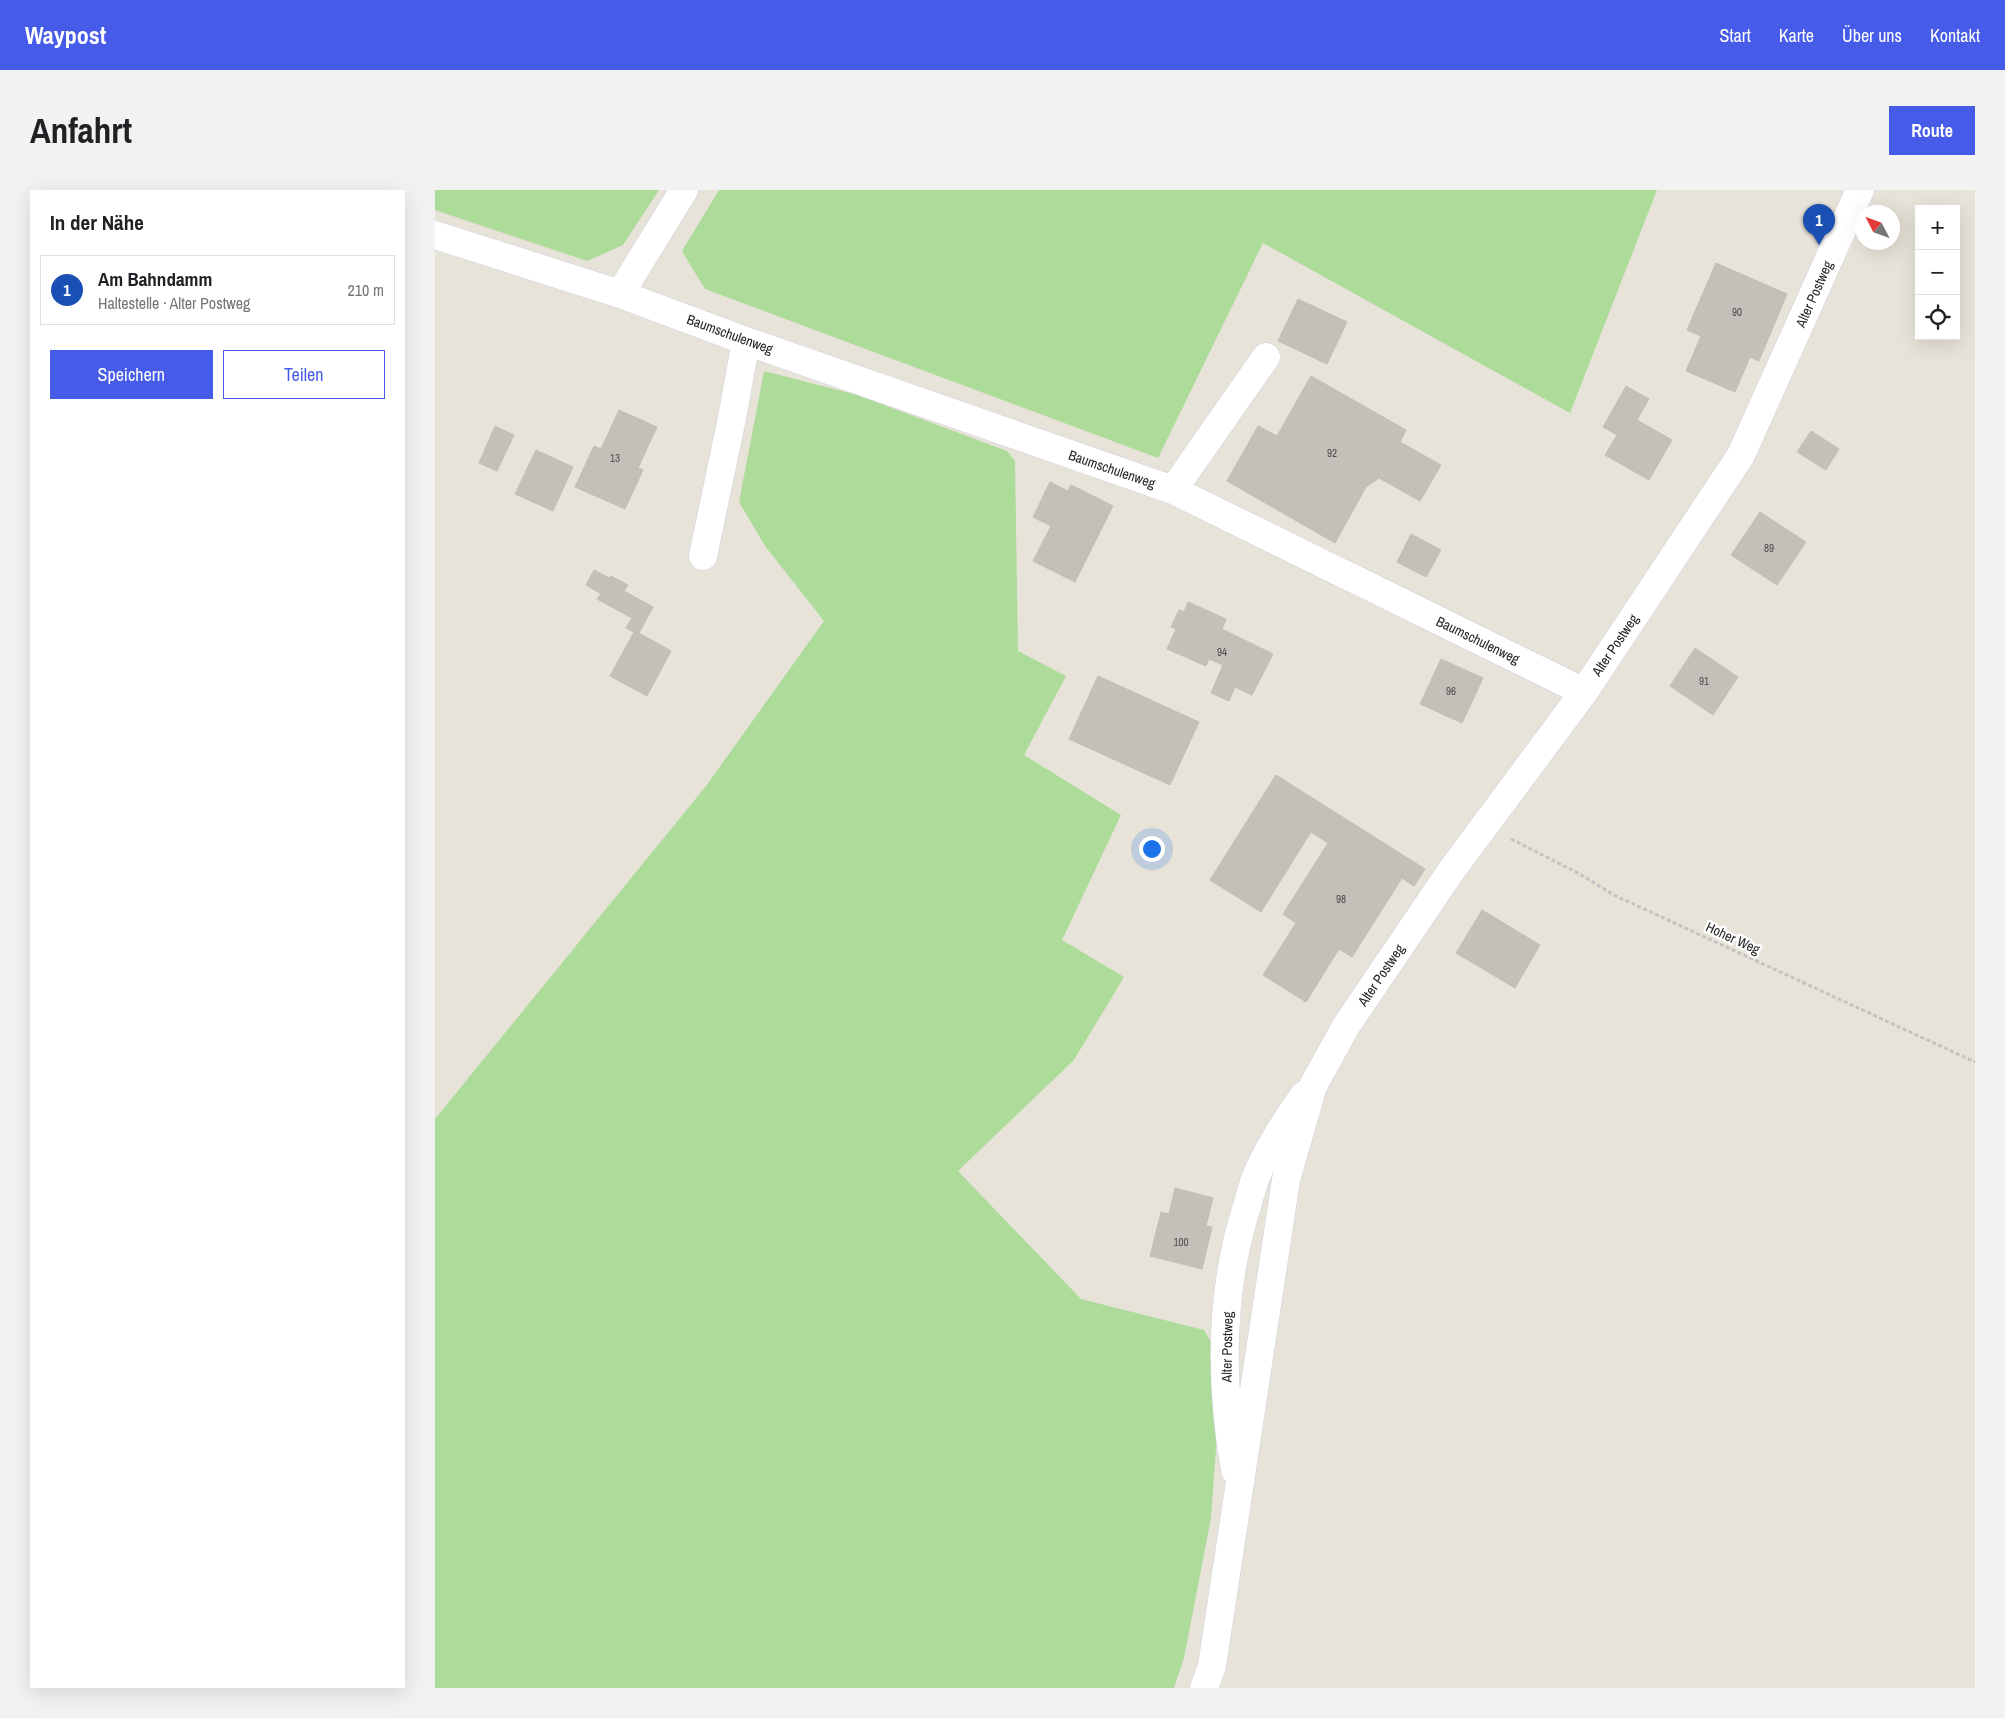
<!DOCTYPE html>
<html lang="de">
<head>
<meta charset="utf-8">
<style>
	:root { --surface:#fff; --page:#f2f2f2; --text:#202124; --muted:#757577; --line:#e0e0e0; --accent:#465be8 }
	body { margin:0; font-family:"Archivo Narrow",sans-serif; background:var(--page); color:var(--text) }
	.controls { position:absolute; right:15px; top:15px; display:grid; overflow:hidden; border-radius:0px; box-shadow:0 5px 20px #0002 }
	.controls button { width:45px; height:45px; display:grid; place-items:center; padding:0; border:0; border-bottom:1px solid var(--line); background:var(--surface); color:var(--text); font:25px sans-serif }
	.compass { position:absolute; left:1420px; top:15px; width:45px; height:45px; border-radius:50%; background:var(--surface); box-shadow:0 5px 20px #0002; rotate:311deg }
	.you { position:absolute; left:716px; top:658px; width:18px; height:18px; margin:-12px; border:4px solid #fff; border-radius:50%; background:#1a73e8; box-shadow:0 0 0 8px #1a73e833 }
	.badge { display:grid; place-items:center; width:32px; height:32px; border-radius:50%; background:var(--accent); color:#fff; font-size:16px; font-weight:700 }
	.pin { position:absolute; translate:-50% -41px; filter:drop-shadow(0 1px 2px #0008) }
	.pin::after { content:''; position:absolute; top:26px; width:18px; height:15px; background:inherit; clip-path:polygon(0 0,100% 0,50% 100%) }
	.list { margin:0; padding:0; list-style:none }
	h2 { display:flex; justify-content:space-between; align-items:center; height:65px; margin:0; padding:0 20px; font-size:21px }
	h2 small { font-size:16px; font-weight:400; color:var(--muted) }
	.list li { display:grid; grid-template-columns:32px 1fr auto; gap:15px; align-items:center; box-sizing:border-box; height:70px; margin:0 10px 10px; padding:0 10px; border:1px solid var(--line); border-radius:0px }
	.list b { display:block; font-size:19px; white-space:nowrap }
	.list p { margin:0; font-size:16px; white-space:nowrap; color:var(--muted) }
	.list em { font-size:16px; font-style:normal; color:var(--muted) }
	.actions { display:flex; gap:10px; padding:15px 20px }
	.actions a { flex:1; padding:11px 0; border:1px solid var(--accent); border-radius:0px; text-align:center; font-size:18px; color:var(--accent) }
	.actions .main { background:var(--accent); color:#fff }
	.icon { flex:none; width:28px; height:28px; fill:none; stroke:currentColor; stroke-width:2; stroke-linecap:round; stroke-linejoin:round }
	.map { position:relative; flex:none; width:1540px; height:1498px; overflow:hidden; border-radius:0px }
	header { display:flex; align-items:center; gap:30px; box-sizing:border-box; height:70px; padding:0 25px; background:var(--accent); color:#fff }
	header strong { font-size:24px }
	nav { display:flex; gap:28px; margin-inline-start:auto; font-size:18px }
	.intro { display:flex; align-items:center; justify-content:space-between; box-sizing:border-box; height:120px; padding:0 30px }
	h1 { margin:0; font-size:35px }
	.button { padding:12px 22px; border-radius:0px; background:var(--accent); color:#fff; font-size:18px; font-weight:700 }
	main { display:flex; gap:30px; padding:0 30px }
	aside { flex:1; background:var(--surface); border-radius:0px; box-shadow:0 5px 20px #0002 }
	.map>svg:first-child { display:block }
</style>
</head>
<body>
<header>
<strong>Waypost</strong>
<nav><a>Start</a><a>Karte</a><a>Über uns</a><a>Kontakt</a></nav>
</header>
<div class="intro"><h1>Anfahrt</h1><a class="button">Route</a></div>
<main>
<aside>
<h2>In der Nähe<small></small></h2>
<ul class="list">
<li><span class="badge" style="background:#1a4fb4">1</span><div><b>Am Bahndamm</b><p>Haltestelle · Alter Postweg</p></div><em>210 m</em></li>
</ul>
<div class="actions"><a class="main">Speichern</a><a>Teilen</a></div>
</aside>
<div class="map">
<svg width="1540" height="1498" viewBox="0 0 1540 1498">
	<rect width="100%" height="100%" fill="#e8e3d9"/>
	<path fill="#acdb9a" d="M 0,0 L 224,0 L 188,55 L 152,71 L 0,20 Z
		M 284,0 L 1222,0 L 1135,223 L 828,53 L 723,268 L 270,99 L 247,61 Z
		M 329,181 L 422,205 L 572,261 L 580,271 L 583,461 L 631,486 L 589,565 L 686,625 L 627,750 L 689,787 L 639,870 L 523,981 L 646,1109 L 769,1140 L 777,1154 L 782,1245 L 776,1328 L 749,1468 L 739,1498 L 0,1498 L 0,929 L 271,596 L 389,431 L 330,356 L 304,312 Z"/>
	<path fill="#c4bfb9" stroke="#c3beb4" d="M 1281,73 L 1352,104 L 1324,171 L 1315,167 L 1300,202 L 1251,181 L 1266,146 L 1252,140 Z
		M 863,109 L 912,132 L 892,174 L 843,151 Z
		M 876,186 L 971,240 L 965,252 L 1006,275 L 985,311 L 944,288 L 931,297 L 900,353 L 792,291 L 823,236 L 842,246 Z
		M 1191,196 L 1214,209 L 1202,230 L 1237,250 L 1214,290 L 1170,265 L 1182,245 L 1168,237 Z
		M 184,220 L 222,237 L 203,278 L 208,280 L 190,319 L 140,297 L 159,256 L 166,259 Z
		M 60,236 L 79,245 L 62,281 L 44,273 Z
		M 1376,241 L 1404,259 L 1391,280 L 1362,262 Z
		M 101,260 L 138,277 L 118,321 L 80,304 Z
		M 615,292 L 633,301 L 636,295 L 678,316 L 640,392 L 598,371 L 616,336 L 598,327 Z
		M 1325,322 L 1371,352 L 1342,395 L 1296,365 Z
		M 976,344 L 1006,360 L 991,387 L 962,372 Z
		M 159,380 L 174,388 L 176,386 L 193,395 L 189,401 L 218,417 L 204,443 L 236,461 L 212,506 L 175,486 L 199,442 L 191,438 L 197,428 L 162,409 L 166,404 L 151,395 Z
		M 753,412 L 791,429 L 787,439 L 838,464 L 817,505 L 800,497 L 794,511 L 776,503 L 788,475 L 774,469 L 771,476 L 732,459 L 741,439 L 736,437 L 744,420 L 749,422 Z
		M 1260,458 L 1303,487 L 1278,525 L 1235,496 Z
		M 1006,469 L 1048,488 L 1027,533 L 985,514 Z
		M 663,486 L 764,532 L 735,595 L 634,549 Z
		M 841,585 L 990,679 L 979,696 L 967,688 L 917,767 L 904,759 L 871,812 L 828,785 L 861,733 L 848,724 L 893,653 L 876,642 L 826,722 L 775,690 Z
		M 1047,720 L 1105,755 L 1080,798 L 1021,763 Z
		M 740,998 L 778,1008 L 771,1036 L 777,1037 L 767,1079 L 715,1066 L 726,1022 L 734,1024 Z"/>
	<g fill="none" stroke-linecap="round" stroke-linejoin="round">
		<defs>
			<path id="minor" d="M 0,45 L 185,104 L 311,151 L 738,300 L 1149,502
				M 185,104 L 249,0
				M 738,300 L 831,167
				M 268,366 L 297,228 L 311,151
				M 800,1280 C 785,1193 785,1100 812,1016 C 815,1005 818,994 822,984 C 835,955 851,930 869,905
				M 769,1498 L 777,1476 L 851,990 L 878,896 L 911,836 L 1016,681 L 1149,502 L 1306,265 L 1425,0"/>
		</defs>
		<use href="#minor" stroke="#cfd1df" stroke-width="29"/>
		<path stroke="#c3c3c3" stroke-width="3" stroke-dasharray="4 2.5" stroke-linecap="butt" d="M 1076,649 L 1143,683 L 1179,705 L 1540,872"/>
		<use href="#minor" stroke="#fff" stroke-width="28"/>
	</g>
	<g text-anchor="middle" stroke-width="4.5" stroke-linejoin="round" paint-order="stroke">
		<g font-size="11" fill="#4e4d4c">
			<text x="1302" y="126">90</text>
			<text x="897" y="267">92</text>
			<text x="180" y="272">13</text>
			<text x="1334" y="362">89</text>
			<text x="787" y="466">94</text>
			<text x="1269" y="495">91</text>
			<text x="1016" y="505">96</text>
			<text x="906" y="713">98</text>
			<text x="746" y="1056">100</text>
		</g>
		<g font-size="14" fill="#272727" stroke="#fff">
			<text transform="translate(1379 104) rotate(-66)" y="5">Alter Postweg</text>
			<text transform="translate(295 144) rotate(20)" y="5">Baumschulenweg</text>
			<text transform="translate(677 279) rotate(19)" y="5">Baumschulenweg</text>
			<text transform="translate(1043 450) rotate(26)" y="5">Baumschulenweg</text>
			<text transform="translate(1180 455) rotate(-56)" y="5">Alter Postweg</text>
			<text transform="translate(1298 748) rotate(25)" y="5">Hoher Weg</text>
			<text transform="translate(946 785) rotate(-56)" y="5">Alter Postweg</text>
			<text transform="translate(792 1157) rotate(-89)" y="5">Alter Postweg</text>
		</g>
	</g>
</svg>
<div class="controls">
<button>+</button>
<button>−</button>
<button><svg class="icon" aria-label="locate" viewBox="0 0 24 24"><circle cx="12" cy="12" r="6"/><path d="M12 2v4M12 18v4M2 12h4M18 12h4"/></svg></button>
</div>
<svg class="compass" viewBox="-18 -18 36 36"><path d="M0-13l5 13h-10z" fill="#e53935"/><path d="M0 13l5-13h-10z" fill="#757577"/></svg>
<div class="you"></div>
<div class="pin badge" style="left:1384px;top:55px;background:#1a4fb4">1</div>
</div>
</main>
</body>
</html>
